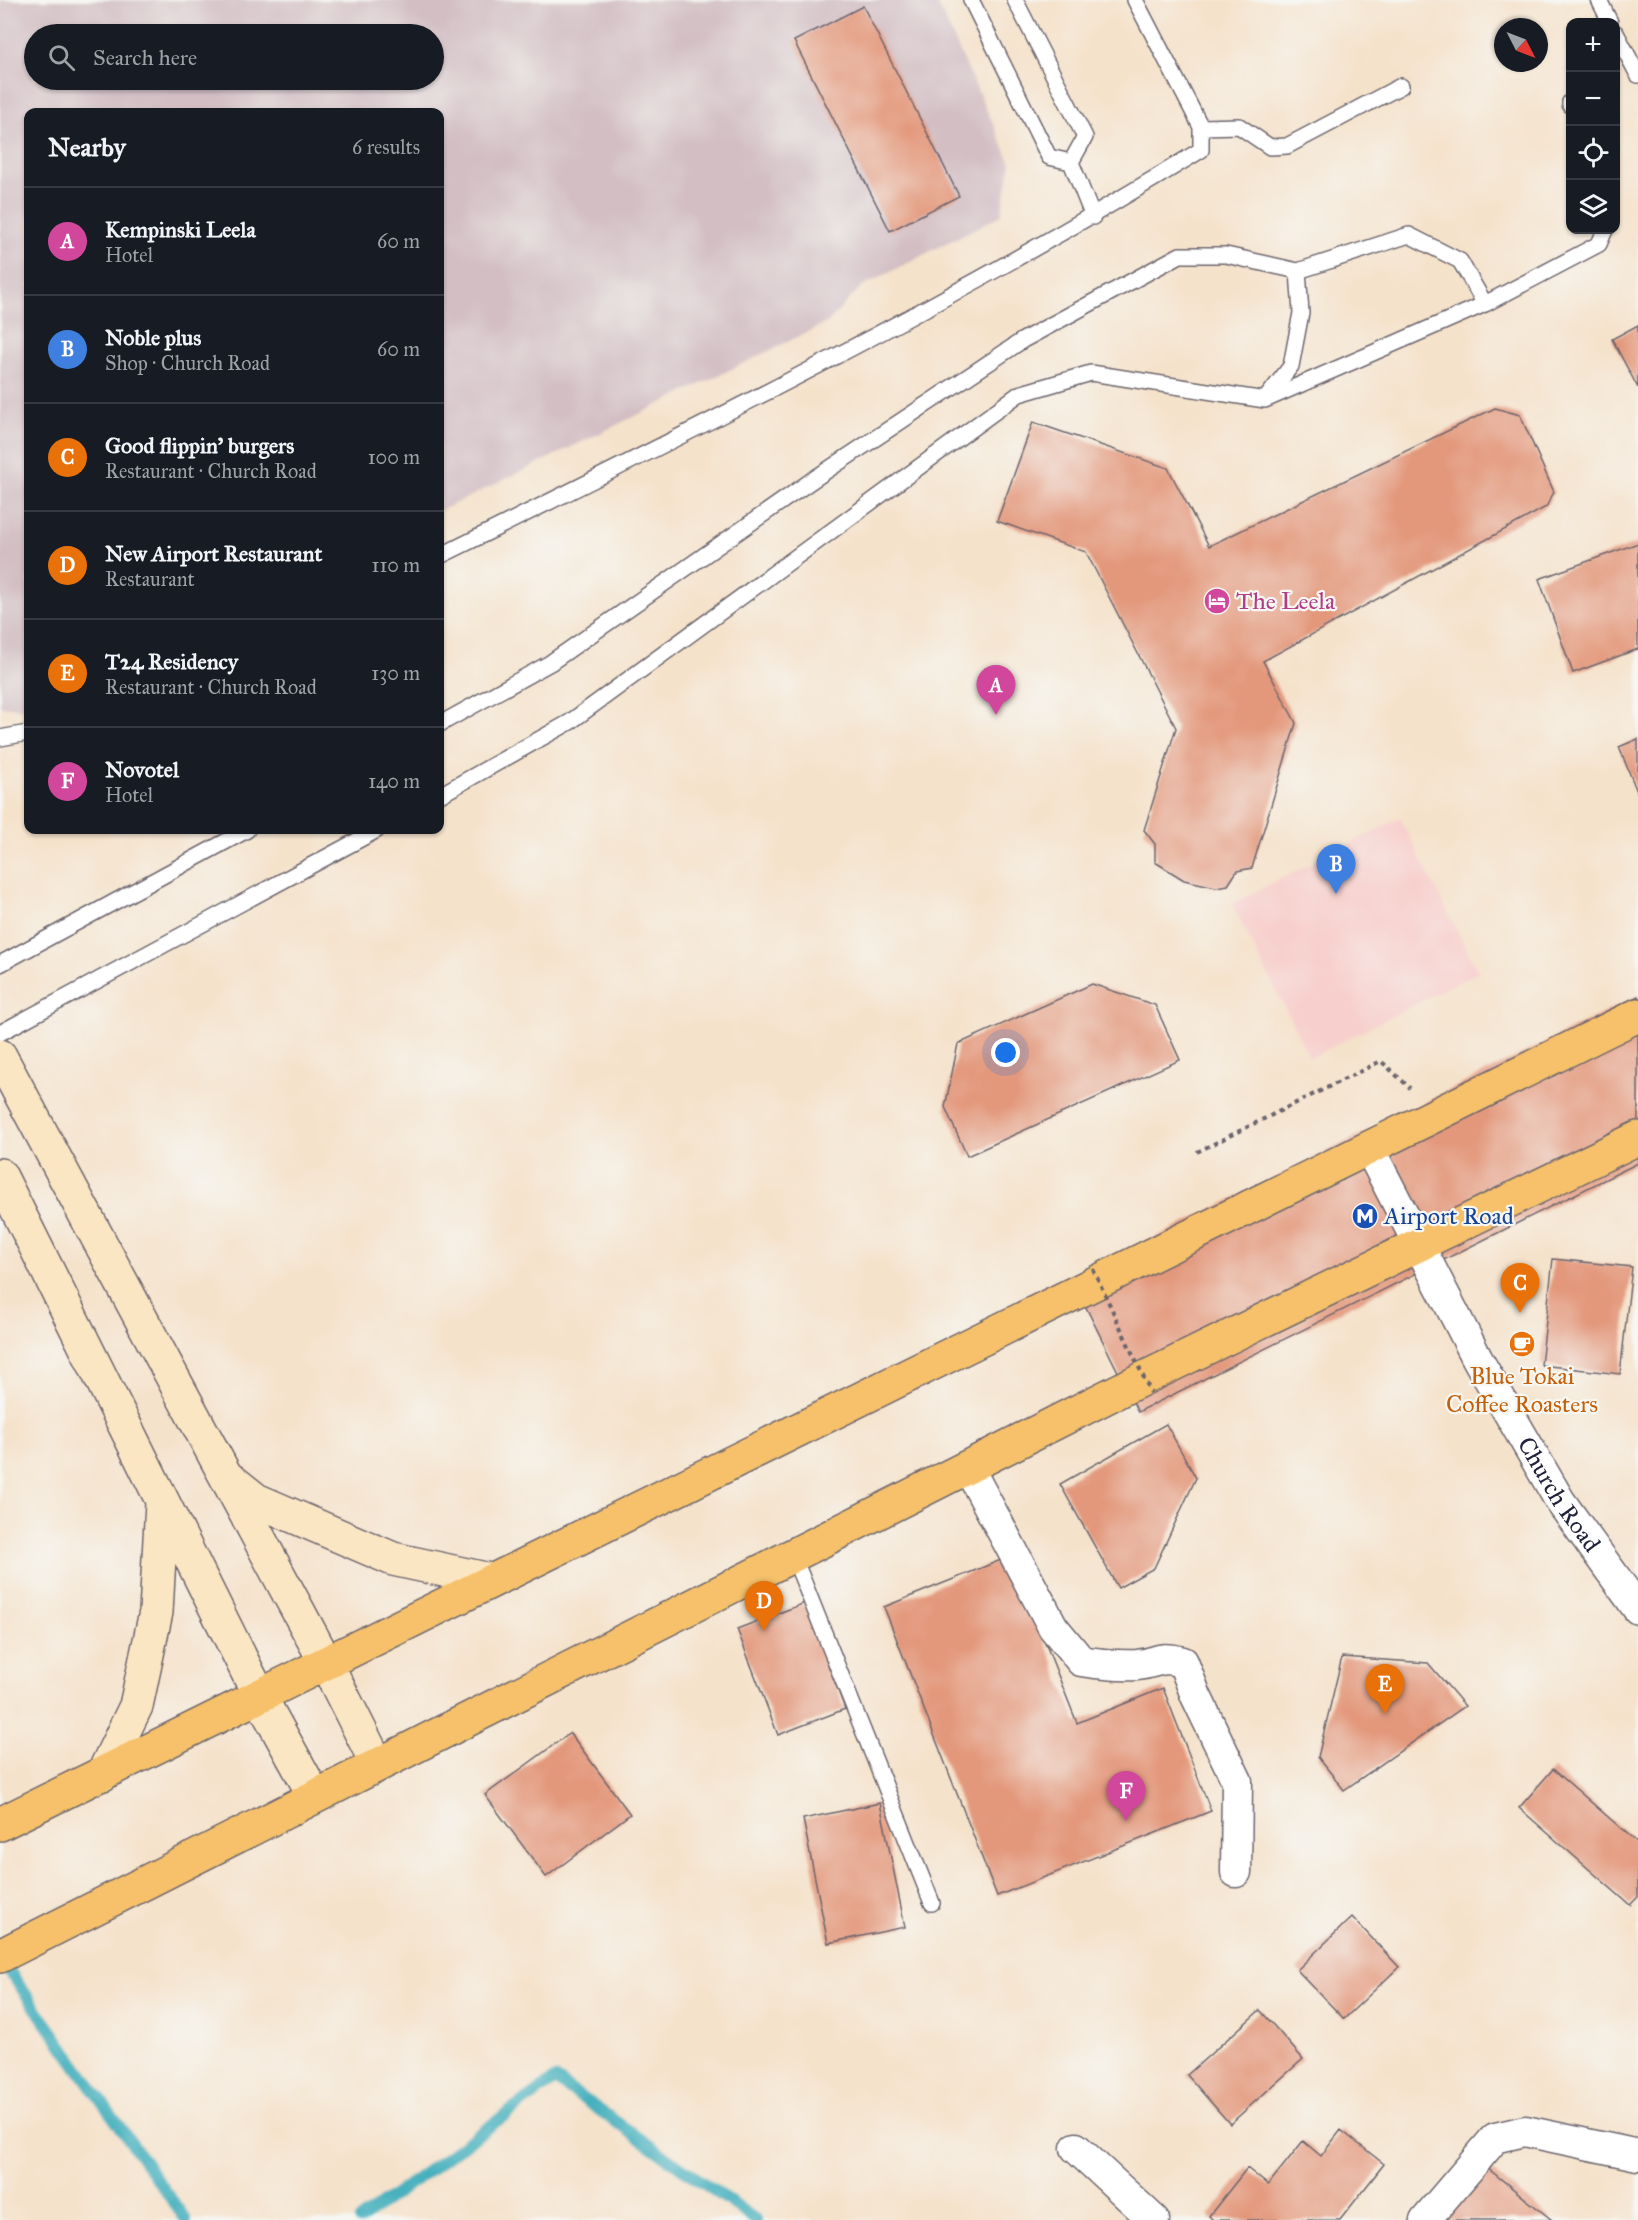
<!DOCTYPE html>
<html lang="en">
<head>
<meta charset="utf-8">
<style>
	:root { --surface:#171b24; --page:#242831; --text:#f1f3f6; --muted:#9ea1a6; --line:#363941; --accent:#d1495b }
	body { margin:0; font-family:"IM FELL Great Primer",serif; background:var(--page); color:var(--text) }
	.controls { position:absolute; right:18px; top:18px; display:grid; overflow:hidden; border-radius:12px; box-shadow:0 2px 4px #0004 }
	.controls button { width:54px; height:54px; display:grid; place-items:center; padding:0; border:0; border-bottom:2px solid var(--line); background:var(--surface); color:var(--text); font:30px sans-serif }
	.compass { position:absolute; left:1494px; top:18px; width:54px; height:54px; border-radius:50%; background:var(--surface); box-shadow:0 2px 4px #0004; rotate:132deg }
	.you { position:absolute; left:1006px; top:1053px; width:21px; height:21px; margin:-15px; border:4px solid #fff; border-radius:50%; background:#1a73e8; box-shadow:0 0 0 9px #1a73e833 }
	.badge { display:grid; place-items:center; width:39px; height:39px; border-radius:50%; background:var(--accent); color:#fff; font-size:20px; font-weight:700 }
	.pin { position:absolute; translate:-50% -50px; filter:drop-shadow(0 2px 3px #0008) }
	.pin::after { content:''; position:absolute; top:32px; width:21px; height:18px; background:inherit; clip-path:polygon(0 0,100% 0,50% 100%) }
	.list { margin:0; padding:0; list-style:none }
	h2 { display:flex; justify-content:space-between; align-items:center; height:78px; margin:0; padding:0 24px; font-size:26px }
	h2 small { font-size:20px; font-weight:400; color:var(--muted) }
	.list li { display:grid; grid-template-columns:39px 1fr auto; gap:18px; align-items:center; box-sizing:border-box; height:108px; padding:0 24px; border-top:2px solid var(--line) }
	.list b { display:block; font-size:22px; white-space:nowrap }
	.list p { margin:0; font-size:20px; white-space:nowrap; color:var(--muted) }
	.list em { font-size:20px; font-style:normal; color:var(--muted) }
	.icon { flex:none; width:33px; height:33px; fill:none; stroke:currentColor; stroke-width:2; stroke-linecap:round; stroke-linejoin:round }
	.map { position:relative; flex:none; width:1638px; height:2220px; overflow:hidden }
	.search { position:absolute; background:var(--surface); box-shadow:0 2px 4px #0004; left:24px; top:24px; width:420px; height:66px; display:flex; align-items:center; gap:15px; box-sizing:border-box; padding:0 21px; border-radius:33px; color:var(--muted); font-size:22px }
	.panel { position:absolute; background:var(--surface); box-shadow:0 2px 4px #0004; left:24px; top:108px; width:420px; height:726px; border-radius:12px }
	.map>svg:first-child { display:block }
</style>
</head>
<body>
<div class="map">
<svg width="1638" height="2220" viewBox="0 0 1638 2220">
	<rect width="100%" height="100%" fill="#f6f6f2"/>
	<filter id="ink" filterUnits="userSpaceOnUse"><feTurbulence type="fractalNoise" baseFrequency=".0167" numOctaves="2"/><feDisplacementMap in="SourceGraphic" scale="12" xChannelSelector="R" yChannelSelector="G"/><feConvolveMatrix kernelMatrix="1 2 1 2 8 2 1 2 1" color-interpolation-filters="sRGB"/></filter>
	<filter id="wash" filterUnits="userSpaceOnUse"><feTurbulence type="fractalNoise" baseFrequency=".008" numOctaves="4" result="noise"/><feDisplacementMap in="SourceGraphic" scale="24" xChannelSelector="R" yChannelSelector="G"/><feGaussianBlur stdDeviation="1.35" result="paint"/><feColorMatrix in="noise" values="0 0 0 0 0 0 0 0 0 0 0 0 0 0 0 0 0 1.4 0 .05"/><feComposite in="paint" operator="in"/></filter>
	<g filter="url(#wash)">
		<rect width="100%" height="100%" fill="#f5e2cb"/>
		<path fill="#f7d0cd" d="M 1400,818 L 1478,972 L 1310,1058 L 1232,904 Z"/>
		<path fill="#d2bec3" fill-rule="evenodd" d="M 0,0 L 936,0 L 1011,163 L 1001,215 L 861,287 L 828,322 L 440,511 L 440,112 L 28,112 L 28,709 L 0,706 ZM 34,34 L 434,34 L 434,80 L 34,80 Z"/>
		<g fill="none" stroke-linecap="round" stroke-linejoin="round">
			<path stroke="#3faebc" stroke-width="12" d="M 0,1958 L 186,2220
				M 360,2220 L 555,2079 L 756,2220"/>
		</g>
		<g id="blocks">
			<path fill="#e3987b" d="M 863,6 L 959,196 L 890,231 L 794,41 Z
				M 1638,325 L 1638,388 L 1612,339 Z
				M 1495,408 L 1520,415 L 1554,492 L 1546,507 L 1263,661 L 1296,723 L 1252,868 L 1237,871 L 1228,885 L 1216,887 L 1184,880 L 1155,862 L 1155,844 L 1144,830 L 1176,728 L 1086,552 L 997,521 L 1033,422 L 1168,468 L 1209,546 Z
				M 1638,543 L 1638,649 L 1573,673 L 1539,579 Z
				M 1638,739 L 1638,794 L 1619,747 Z
				M 1092,984 L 1155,1005 L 1180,1060 L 967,1156 L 945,1107 L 958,1044 Z
				M 1638,996 L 1638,1163 L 1138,1412 L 1078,1291 L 1093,1269 Z
				M 1553,1259 L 1632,1267 L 1620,1374 L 1541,1365 Z
				M 1166,1424 L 1196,1478 L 1154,1568 L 1118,1588 L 1060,1484 Z
				M 1011,1556 L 1077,1723 L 1163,1688 L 1211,1811 L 997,1896 L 884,1607 Z
				M 805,1603 L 845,1709 L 778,1735 L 737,1629 Z
				M 1342,1657 L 1428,1663 L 1465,1706 L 1344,1790 L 1318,1757 Z
				M 570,1733 L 630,1814 L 546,1877 L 485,1795 Z
				M 1553,1769 L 1638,1843 L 1638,1897 L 1630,1905 L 1519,1808 Z
				M 880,1803 L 905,1927 L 828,1943 L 803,1819 Z
				M 1352,1917 L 1399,1967 L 1344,2019 L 1297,1970 Z
				M 1260,2010 L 1303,2059 L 1230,2124 L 1187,2075 Z
				M 1341,2130 L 1384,2164 L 1340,2220 L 1213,2220 L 1209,2216 L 1247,2168 L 1268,2185 L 1303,2141 L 1321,2156 Z
				M 1481,2163 L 1552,2220 L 1438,2220 Z"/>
		</g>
	</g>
	<g filter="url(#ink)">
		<use href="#blocks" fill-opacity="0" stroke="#6c656d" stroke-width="1.5"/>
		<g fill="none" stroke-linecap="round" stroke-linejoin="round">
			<defs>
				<path id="service" d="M 971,0 L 1049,157 L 1071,162 L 1085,137 L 1015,0
					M 1599,0 L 1610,22
					M 1616,33 L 1638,75
					M 1570,102 L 1570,105
					M 1201,127 L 1239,126 L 1270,147 L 1287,146 L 1401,86
					M 1071,162 L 1093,217
					M 1267,397 L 1291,366 L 1301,313 L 1298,271
					M 440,556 C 697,429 956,301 1201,150 L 1201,127 L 1135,0
					M 440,724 L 550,663 L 811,481 L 1023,340 L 1180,255 L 1226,255 L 1298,271 L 1409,235 L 1460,261 L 1485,304
					M 0,738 L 28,733
					M 440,795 L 570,722 L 1019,394 L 1091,373 L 1265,400 L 1485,304 L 1599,244 L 1605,230
					M 0,964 L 247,830
					M 0,1033 L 377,830
					M 793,1555 L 932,1903"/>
				<g id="minor">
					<path id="s1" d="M 1370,1150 L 1478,1360 L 1560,1501 L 1638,1609"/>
					<path d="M 968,1467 L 1053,1627 L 1081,1661 C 1100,1664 1118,1666 1137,1665 C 1159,1663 1157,1655 1183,1662 L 1196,1696 L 1237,1781 L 1236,1872"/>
					<path d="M 1076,2148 L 1154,2220"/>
					<path d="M 1425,2220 L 1495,2138 L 1525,2131 L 1638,2155"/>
				</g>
				<path id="secondary" d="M 0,1056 L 325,1661 L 377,1764
					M 0,1175 L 260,1697 L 314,1795
					M 231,1480 L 256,1500 L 393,1559 L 490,1580
					M 103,1774 L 136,1706 L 156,1612 L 162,1503"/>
				<path id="primary" d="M 0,1824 L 1638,1015
					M 0,1956 L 1126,1387 L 1638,1138"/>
			</defs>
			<use href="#service" stroke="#6c656d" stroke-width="18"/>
			<use href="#minor" stroke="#6c656d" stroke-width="33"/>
			<use href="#secondary" stroke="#6c656d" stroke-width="36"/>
			<use href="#primary" stroke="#6c656d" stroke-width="36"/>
			<path stroke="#6c656d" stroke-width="4" stroke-dasharray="4.5 4.5" stroke-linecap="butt" d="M 1197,1152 L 1381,1061 L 1410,1088"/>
			<use href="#service" stroke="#fff" stroke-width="15"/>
			<use href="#minor" stroke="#fff" stroke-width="30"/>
			<use href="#secondary" stroke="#fbe6c4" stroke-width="33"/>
			<use href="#primary" stroke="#f6c16b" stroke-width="33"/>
			<path stroke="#6c656d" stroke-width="4" stroke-dasharray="4.5 4.5" stroke-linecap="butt" d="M 1093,1269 L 1151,1393"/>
		</g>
	</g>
	<defs>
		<symbol id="hotel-disc" viewBox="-11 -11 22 22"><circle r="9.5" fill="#d1479c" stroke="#f6f6f2"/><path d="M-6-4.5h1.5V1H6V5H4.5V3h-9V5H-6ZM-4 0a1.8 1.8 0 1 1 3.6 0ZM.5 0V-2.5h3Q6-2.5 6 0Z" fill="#fff"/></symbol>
		<symbol id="metro-disc" viewBox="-11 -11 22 22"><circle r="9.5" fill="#1a4fb4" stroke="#f6f6f2"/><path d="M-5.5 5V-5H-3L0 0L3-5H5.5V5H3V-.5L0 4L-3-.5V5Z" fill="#fff"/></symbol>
		<symbol id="cafe-disc" viewBox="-11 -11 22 22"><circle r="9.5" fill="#e8710a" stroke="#f6f6f2"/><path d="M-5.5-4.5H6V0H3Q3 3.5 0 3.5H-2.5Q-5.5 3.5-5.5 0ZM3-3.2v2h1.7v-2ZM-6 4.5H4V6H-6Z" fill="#fff"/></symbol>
	</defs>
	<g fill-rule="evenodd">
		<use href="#hotel-disc" x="1202" y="586" width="30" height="30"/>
		<use href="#metro-disc" x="1350" y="1201" width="30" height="30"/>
		<use href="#cafe-disc" x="1507" y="1329" width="30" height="30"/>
	</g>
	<g text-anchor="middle" stroke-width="4.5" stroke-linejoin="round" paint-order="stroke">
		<g font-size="24" fill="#b23c85" stroke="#f6f6f2" text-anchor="start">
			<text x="1236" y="609">The Leela</text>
		</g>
		<g font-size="24" fill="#164399" stroke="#f6f6f2" text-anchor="start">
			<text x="1384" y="1224">Airport Road</text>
		</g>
		<g font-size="24" fill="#c56008" stroke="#f6f6f2">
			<text x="1522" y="1384">Blue Tokai<tspan x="1522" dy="28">Coffee Roasters</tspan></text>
		</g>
		<g font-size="24" fill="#22223b" stroke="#f6f6f2">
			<text dy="8" stroke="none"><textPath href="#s1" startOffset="393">Church Road</textPath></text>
		</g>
	</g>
</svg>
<div class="controls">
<button>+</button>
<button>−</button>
<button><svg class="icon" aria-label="locate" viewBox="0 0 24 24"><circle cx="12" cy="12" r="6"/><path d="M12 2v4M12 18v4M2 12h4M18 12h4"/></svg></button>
<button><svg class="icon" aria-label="layers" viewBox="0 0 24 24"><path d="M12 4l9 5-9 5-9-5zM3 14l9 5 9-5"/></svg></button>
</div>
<svg class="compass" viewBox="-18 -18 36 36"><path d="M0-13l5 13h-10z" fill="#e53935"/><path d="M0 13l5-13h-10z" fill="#9ea1a6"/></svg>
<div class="you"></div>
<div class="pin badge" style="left:996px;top:715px;background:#d1479c">A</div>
<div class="pin badge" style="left:1336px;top:894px;background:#3f7fe0">B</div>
<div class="pin badge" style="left:1520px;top:1313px;background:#e8710a">C</div>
<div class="pin badge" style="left:764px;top:1631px;background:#e8710a">D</div>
<div class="pin badge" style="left:1385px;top:1714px;background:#e8710a">E</div>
<div class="pin badge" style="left:1126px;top:1821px;background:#d1479c">F</div>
<div class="search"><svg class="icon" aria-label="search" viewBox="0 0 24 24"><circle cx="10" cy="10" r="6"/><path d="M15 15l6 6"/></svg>Search here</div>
<section class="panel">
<h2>Nearby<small>6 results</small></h2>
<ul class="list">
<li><span class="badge" style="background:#d1479c">A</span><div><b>Kempinski Leela</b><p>Hotel</p></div><em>60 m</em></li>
<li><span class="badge" style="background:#3f7fe0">B</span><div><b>Noble plus</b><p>Shop · Church Road</p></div><em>60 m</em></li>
<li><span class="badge" style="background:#e8710a">C</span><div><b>Good flippin' burgers</b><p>Restaurant · Church Road</p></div><em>100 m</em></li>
<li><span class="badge" style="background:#e8710a">D</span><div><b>New Airport Restaurant</b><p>Restaurant</p></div><em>110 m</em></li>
<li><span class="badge" style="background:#e8710a">E</span><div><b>T24 Residency</b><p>Restaurant · Church Road</p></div><em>130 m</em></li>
<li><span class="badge" style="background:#d1479c">F</span><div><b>Novotel</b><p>Hotel</p></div><em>140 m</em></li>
</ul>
</section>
</div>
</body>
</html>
